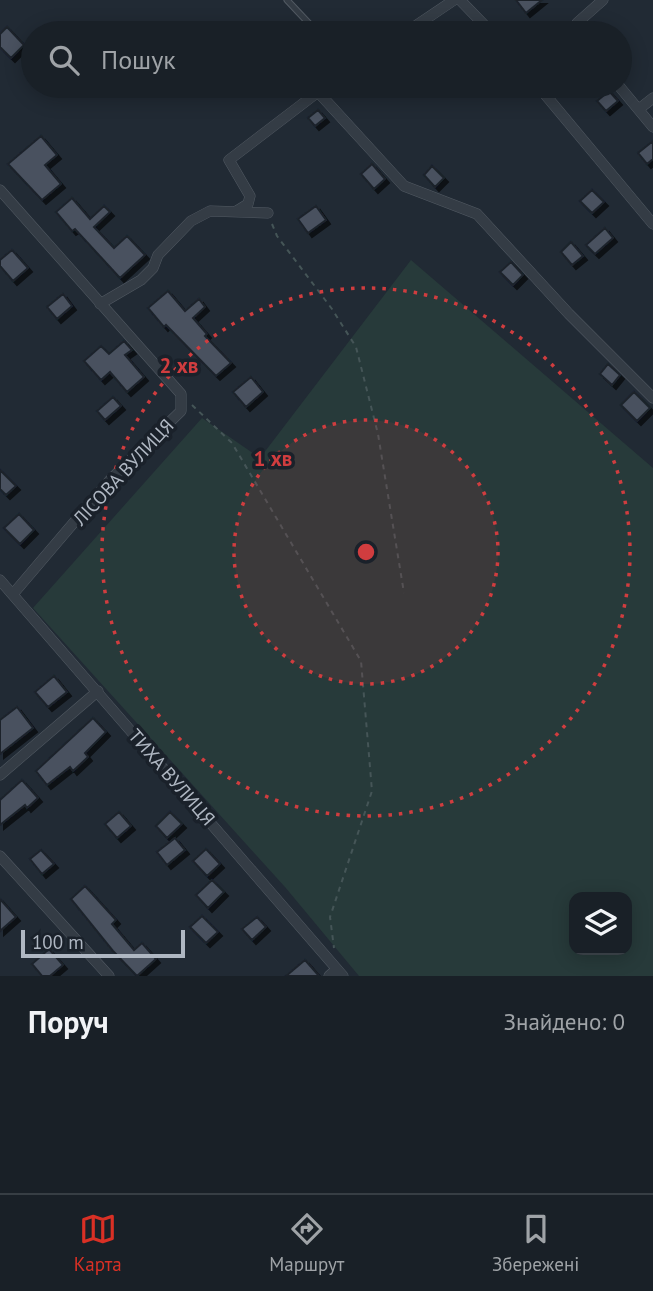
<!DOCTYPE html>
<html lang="uk">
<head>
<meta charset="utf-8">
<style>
	:root { --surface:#192027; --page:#262d33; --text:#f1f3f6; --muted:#9fa3a7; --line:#373e44; --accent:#d93025 }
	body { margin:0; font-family:"PT Sans",sans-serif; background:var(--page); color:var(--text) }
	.controls { position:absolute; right:21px; bottom:21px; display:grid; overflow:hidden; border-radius:14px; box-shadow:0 4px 18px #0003 }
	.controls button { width:63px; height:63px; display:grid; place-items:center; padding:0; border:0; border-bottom:2px solid var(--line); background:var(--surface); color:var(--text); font:35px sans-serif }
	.scale { position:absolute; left:21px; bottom:18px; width:164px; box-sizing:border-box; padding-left:7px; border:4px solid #afb7c2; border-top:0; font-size:19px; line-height:24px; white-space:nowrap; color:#afb7c2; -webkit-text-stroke:5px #1a212a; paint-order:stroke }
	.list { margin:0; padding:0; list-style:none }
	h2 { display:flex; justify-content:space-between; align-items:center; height:91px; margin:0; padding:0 28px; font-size:30px }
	h2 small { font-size:23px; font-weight:400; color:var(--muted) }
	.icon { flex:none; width:38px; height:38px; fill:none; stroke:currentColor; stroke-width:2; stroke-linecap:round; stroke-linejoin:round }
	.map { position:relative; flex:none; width:653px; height:976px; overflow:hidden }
	.search { position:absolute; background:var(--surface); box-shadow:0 4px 18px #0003; left:21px; right:21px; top:21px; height:77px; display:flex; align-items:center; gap:18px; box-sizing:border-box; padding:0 24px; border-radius:38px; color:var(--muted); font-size:26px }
	.sheet { height:217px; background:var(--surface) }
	nav { display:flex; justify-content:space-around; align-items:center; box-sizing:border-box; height:98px; border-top:2px solid var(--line); background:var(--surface); font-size:19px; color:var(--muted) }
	nav a { display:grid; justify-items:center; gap:4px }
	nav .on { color:var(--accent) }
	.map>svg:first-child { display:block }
</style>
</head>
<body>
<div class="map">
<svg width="653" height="976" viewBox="0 0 653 976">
	<defs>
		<filter id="shadow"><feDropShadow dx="4" dy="4" stdDeviation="0" flood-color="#0009"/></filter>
	</defs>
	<rect width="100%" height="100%" fill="#212a34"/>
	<path fill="#273a3a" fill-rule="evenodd" d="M 411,260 L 653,468 L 653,976 L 359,976 L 285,887 L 33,608 L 202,418 L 260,458 ZM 574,897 L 627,897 L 627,950 L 574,950 Z"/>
	<path fill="#48515e" stroke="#1c232c" stroke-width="2" filter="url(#shadow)" d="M 516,0 L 542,0 L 526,13 Z
		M 7,27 L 24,45 L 11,58 L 0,47 L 0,34 Z
		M 609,91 L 618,101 L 606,111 L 597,101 Z
		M 318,110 L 325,118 L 315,126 L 308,118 Z
		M 41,136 L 57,155 L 45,165 L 61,184 L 42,200 L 8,164 Z
		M 653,141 L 653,159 L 647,164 L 638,153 Z
		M 372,164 L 385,179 L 374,189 L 361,174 Z
		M 432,166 L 444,178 L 435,187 L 424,175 Z
		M 592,190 L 604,202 L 592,213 L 580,201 Z
		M 72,198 L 90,219 L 104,206 L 110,212 L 94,227 L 114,248 L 127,236 L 145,255 L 120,278 L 75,229 L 72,231 L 56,212 Z
		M 316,206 L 326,220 L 308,233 L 298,219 Z
		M 605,228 L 613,238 L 595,254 L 586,245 Z
		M 571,242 L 583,256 L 572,265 L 561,252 Z
		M 12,250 L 28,268 L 13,281 L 0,266 L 0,260 Z
		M 511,262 L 523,275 L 513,285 L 500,272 Z
		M 168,291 L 185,311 L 199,299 L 205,307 L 193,318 L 207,334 L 205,336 L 231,363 L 216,376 L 166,325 L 164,327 L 148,308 Z
		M 63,294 L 72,306 L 57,319 L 47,307 Z
		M 124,341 L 132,350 L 125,355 L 144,377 L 127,392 L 110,372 L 101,380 L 84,361 L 101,346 L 109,354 Z
		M 608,364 L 620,375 L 612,385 L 600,374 Z
		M 251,377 L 263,392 L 246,407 L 233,392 Z
		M 634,392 L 650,408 L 637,421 L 621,405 Z
		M 113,397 L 121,406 L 105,420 L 97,411 Z
		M 0,470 L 16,486 L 6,495 L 0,489 Z
		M 19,514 L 34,530 L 20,544 L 4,528 Z
		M 54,676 L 67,692 L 48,707 L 35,692 Z
		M 17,707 L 33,728 L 0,754 L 0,720 Z
		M 93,718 L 106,732 L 85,753 L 88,757 L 73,771 L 70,767 L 47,785 L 36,771 Z
		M 22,780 L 38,798 L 27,808 L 25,805 L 0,825 L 0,800 Z
		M 119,812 L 131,826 L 117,838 L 105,824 Z
		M 170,812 L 182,824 L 167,838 L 156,826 Z
		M 175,838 L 185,850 L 167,865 L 157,852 Z
		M 206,849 L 220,864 L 207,876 L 193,861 Z
		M 41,850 L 54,864 L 42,874 L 30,859 Z
		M 212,880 L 224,892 L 208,908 L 196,895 Z
		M 85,886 L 116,920 L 112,924 L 134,950 L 142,943 L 156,959 L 137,976 L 113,951 L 71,899 Z
		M 0,899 L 16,917 L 0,931 Z
		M 202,916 L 218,932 L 206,943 L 190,927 Z
		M 257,917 L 266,927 L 252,940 L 242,929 Z
		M 49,949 L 63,965 L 50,976 L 42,976 L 32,964 Z
		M 305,960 L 319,976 L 286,976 Z"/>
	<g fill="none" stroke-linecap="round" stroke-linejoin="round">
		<defs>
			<path id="lane" d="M 287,0 L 318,33"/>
			<path id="street" d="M 460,0 L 492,33
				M 405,33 L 454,0
				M 576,33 L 577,23 L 603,0
				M 538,86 L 653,224
				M 619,86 L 653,127
				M 639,109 L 653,98
				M 0,190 L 181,394 L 181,411 L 110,480 L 13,594
				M 235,212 L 248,204 L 250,196 L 229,160 L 318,92 L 404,186 L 477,214 L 569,314 L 653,398
				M 100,304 L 141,280 L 153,268 L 158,255 L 191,221 L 210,211 L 268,213
				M 0,580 L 343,976
				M 0,775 L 98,691
				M 0,856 L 109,976
				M 329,976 L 337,969"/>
		</defs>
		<use href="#lane" stroke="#525a63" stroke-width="7"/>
		<use href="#street" stroke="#525a63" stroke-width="11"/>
		<path stroke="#455557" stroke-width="2" stroke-dasharray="5 5" stroke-linecap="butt" d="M 272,224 L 277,236 L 332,309 L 356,347 L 378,434 L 404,593
			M 192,405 L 232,443 L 361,661 L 372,791 L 330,917 L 334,948"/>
		<use href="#lane" stroke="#343c45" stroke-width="5"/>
		<use href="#street" stroke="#343c45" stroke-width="10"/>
	</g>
	<circle cx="366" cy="552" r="132" fill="#d03d3f" fill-opacity=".12"/>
	<g fill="none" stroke="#d03d3f" stroke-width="3.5" stroke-dasharray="3.5 7">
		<circle cx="366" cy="552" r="132"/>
		<circle cx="366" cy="552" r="264"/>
	</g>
	<g text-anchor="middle" stroke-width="7" stroke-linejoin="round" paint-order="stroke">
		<g font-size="19" fill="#afb7c2" stroke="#1a212a">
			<text transform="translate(123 472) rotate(-47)" y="7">ЛІСОВА ВУЛИЦЯ</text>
			<text transform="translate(172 777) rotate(49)" y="7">ТИХА ВУЛИЦЯ</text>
		</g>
	</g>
	<circle cx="366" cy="552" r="10" fill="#d03d3f" stroke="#1a212a" stroke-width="3.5"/>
	<g font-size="21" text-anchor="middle" font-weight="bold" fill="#d03d3f" stroke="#1a212a" stroke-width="7" stroke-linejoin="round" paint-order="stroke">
		<text x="179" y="373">2 хв</text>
		<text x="273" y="466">1 хв</text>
	</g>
</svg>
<div class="controls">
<button><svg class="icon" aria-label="layers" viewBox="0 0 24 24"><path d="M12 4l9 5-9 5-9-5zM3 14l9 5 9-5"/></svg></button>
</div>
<div class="scale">100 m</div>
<div class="search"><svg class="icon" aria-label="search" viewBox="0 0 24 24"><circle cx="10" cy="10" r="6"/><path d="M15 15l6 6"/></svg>Пошук</div>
</div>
<section class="sheet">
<h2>Поруч<small>Знайдено: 0</small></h2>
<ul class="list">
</ul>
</section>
<nav>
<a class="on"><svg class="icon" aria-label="map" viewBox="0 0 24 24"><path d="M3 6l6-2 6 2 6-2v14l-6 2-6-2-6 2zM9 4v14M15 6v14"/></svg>Карта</a>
<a><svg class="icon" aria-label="directions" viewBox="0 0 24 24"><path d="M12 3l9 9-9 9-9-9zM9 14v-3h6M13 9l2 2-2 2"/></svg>Маршрут</a>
<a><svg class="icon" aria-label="saved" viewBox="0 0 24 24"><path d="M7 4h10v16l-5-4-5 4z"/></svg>Збережені</a>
</nav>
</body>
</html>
